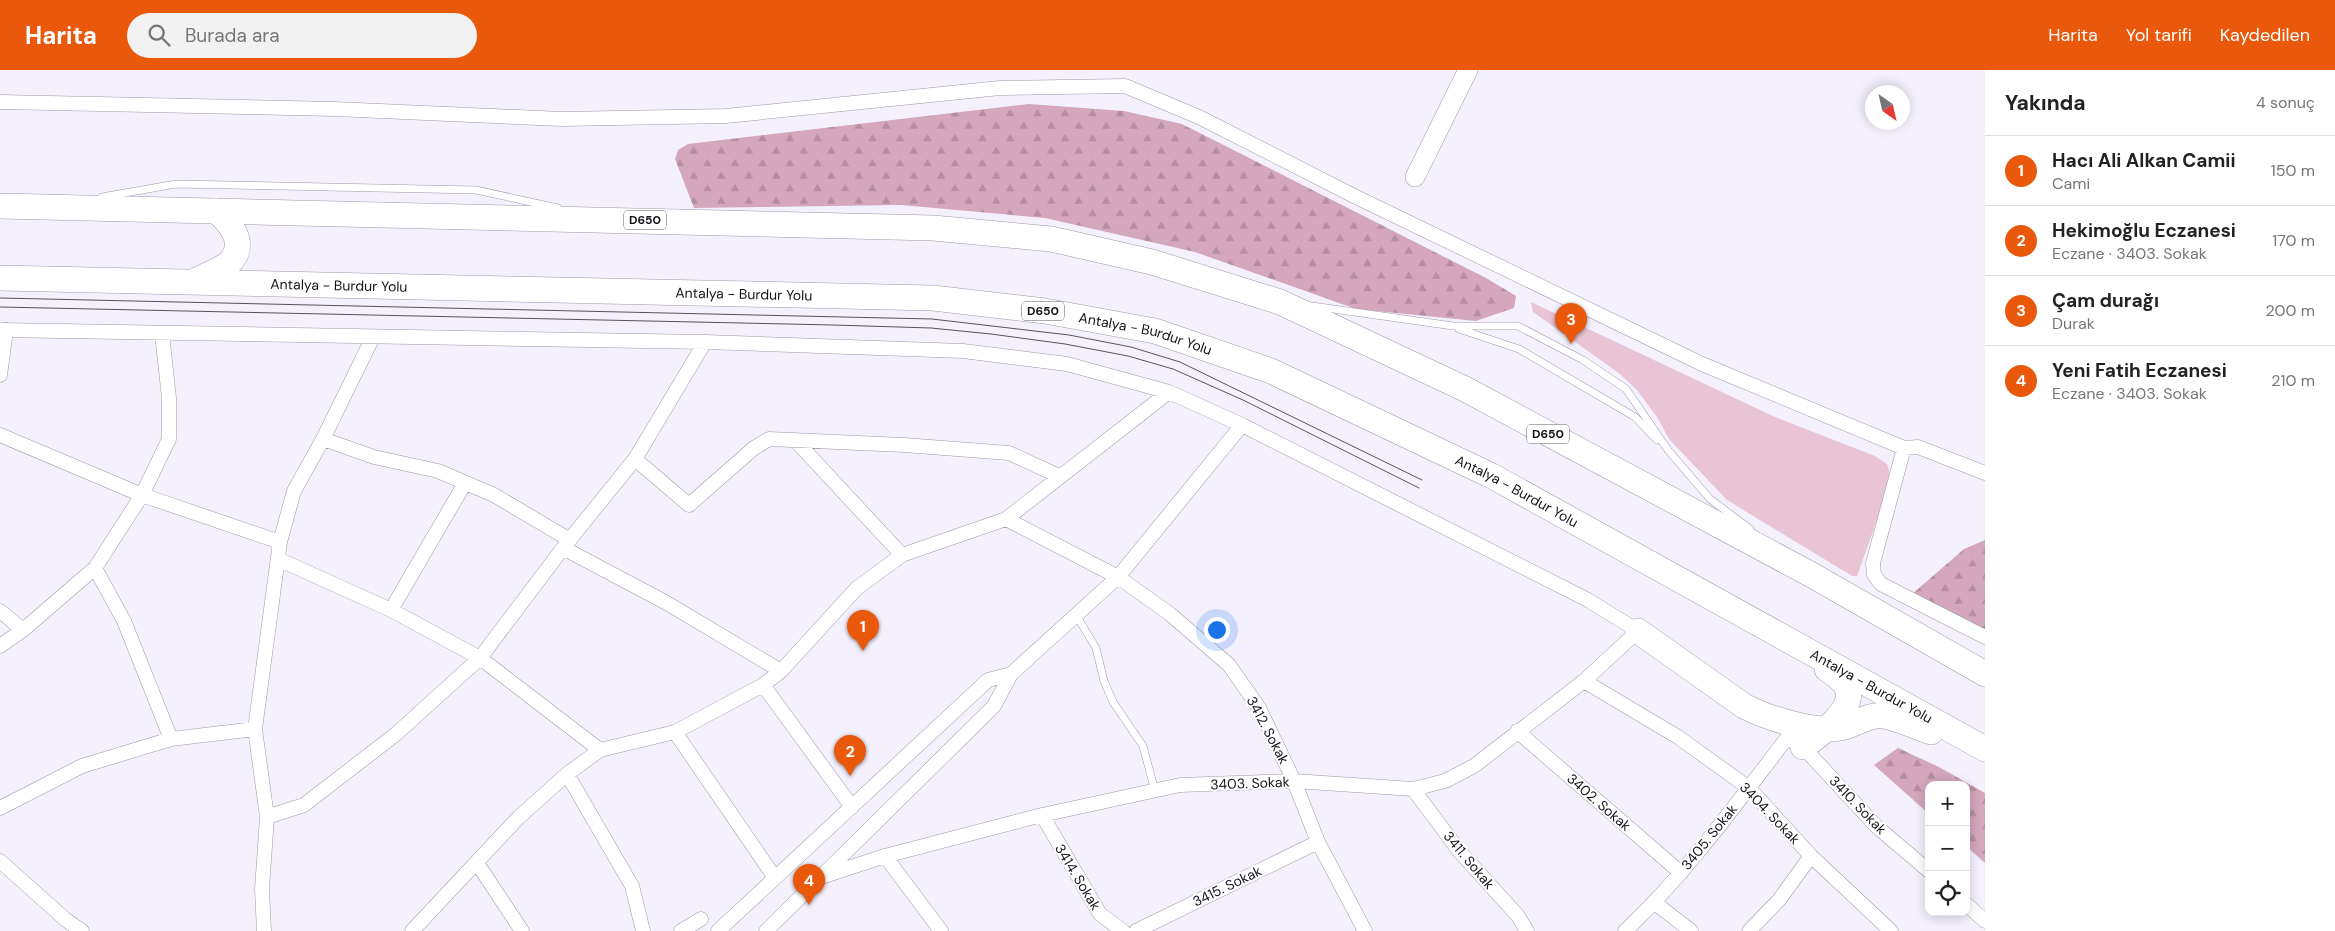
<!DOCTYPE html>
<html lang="tr">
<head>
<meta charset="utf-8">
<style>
	:root { --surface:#fff; --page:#f2f2f2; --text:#222; --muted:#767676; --line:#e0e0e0; --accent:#ea580c }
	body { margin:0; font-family:"DM Sans",sans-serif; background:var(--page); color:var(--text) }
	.controls { position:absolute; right:15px; bottom:15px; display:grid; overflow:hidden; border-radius:10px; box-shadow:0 2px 12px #0003 }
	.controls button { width:45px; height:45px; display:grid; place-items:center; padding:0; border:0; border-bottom:1px solid var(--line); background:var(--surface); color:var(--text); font:25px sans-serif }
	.compass { position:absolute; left:1865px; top:15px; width:45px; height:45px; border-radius:50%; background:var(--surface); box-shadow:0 2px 12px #0003; rotate:146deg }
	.you { position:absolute; left:1216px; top:559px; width:18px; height:18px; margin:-12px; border:4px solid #fff; border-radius:50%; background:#1a73e8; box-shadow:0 0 0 8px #1a73e833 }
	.badge { display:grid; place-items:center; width:32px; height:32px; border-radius:50%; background:var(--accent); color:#fff; font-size:16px; font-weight:700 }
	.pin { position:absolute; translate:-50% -41px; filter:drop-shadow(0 1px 2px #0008) }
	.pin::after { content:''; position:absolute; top:26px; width:18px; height:15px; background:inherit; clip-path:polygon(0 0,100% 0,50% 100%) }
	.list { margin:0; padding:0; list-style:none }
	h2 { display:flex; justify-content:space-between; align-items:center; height:65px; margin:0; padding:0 20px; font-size:21px }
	h2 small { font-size:16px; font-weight:400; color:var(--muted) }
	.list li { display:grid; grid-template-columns:32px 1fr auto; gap:15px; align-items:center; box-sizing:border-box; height:70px; padding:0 20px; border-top:1px solid var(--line) }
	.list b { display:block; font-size:19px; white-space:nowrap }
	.list p { margin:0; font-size:16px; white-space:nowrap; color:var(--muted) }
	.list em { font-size:16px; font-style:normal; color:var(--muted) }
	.icon { flex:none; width:28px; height:28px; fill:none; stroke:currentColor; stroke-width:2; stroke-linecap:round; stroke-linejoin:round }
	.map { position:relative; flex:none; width:1985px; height:861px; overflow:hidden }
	header { display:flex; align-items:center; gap:30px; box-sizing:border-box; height:70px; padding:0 25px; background:var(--accent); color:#fff }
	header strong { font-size:24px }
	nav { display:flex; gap:28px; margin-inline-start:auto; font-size:18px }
	.search { width:350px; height:45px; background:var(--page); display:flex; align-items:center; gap:12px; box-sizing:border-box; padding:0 18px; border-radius:28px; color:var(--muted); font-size:19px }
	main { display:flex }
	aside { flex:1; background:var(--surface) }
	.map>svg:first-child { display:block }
</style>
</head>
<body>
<header>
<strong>Harita</strong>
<div class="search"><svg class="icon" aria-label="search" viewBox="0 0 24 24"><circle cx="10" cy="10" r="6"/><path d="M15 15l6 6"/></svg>Burada ara</div>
<nav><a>Harita</a><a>Yol tarifi</a><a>Kaydedilen</a></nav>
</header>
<main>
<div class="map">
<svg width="1985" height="861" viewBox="0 0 1985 861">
	<defs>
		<pattern id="forest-firs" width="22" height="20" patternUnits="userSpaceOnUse" patternTransform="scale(1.25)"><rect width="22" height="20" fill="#d4a7bc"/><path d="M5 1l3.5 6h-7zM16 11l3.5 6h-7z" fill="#b58fa1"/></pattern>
	</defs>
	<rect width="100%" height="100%" fill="#f5f0fe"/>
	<path fill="url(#forest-firs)" d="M 1029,34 L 1124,41 L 1182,54 L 1486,208 L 1516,226 L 1514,238 L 1476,251 L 1356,239 L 1195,182 L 1045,148 L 901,135 L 694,138 L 675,89 L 678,80 L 688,74 Z
		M 1985,470 L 1985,564 L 1911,525 L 1964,479 Z
		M 1898,678 L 1939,697 L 1985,723 L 1985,793 L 1966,776 L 1966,715 L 1929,715 L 1929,744 L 1874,695 Z"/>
	<path fill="#e8c4d4" d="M 1531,232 L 1775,347 L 1875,386 L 1887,394 L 1890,403 L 1877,450 L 1857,506 L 1852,506 L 1727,430 L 1669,369 L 1657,347 L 1637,320 L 1620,304 L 1533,242 Z"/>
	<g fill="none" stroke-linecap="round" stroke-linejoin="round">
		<defs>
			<path id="lane" d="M 102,127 L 176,114 L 476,120 L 558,138
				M 1312,236 L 1453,256 L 1518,256 L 1583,290 L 1626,319 L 1668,380 L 1710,429 L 1750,459
				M 1459,259 L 1519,279 L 1635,347 L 1657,370
				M 1076,545 L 1096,578 L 1104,611 L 1113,632 L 1143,676 L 1155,721"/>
			<path id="street" d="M 0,32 L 335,39 L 562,49 L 726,46 L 1000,18 L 1125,16 L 1199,47 L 1354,126 L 1702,294 L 1904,378 L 1918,377 L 1985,403
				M 0,260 L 705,272 L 963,281 L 1067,294 L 1169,322 L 1242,355 L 1588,530 L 1638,561 L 1584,611 L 1474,696 L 1445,711 L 1413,719 L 1294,711 L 1180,715 L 1042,745 L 885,786 L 821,807
				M 0,305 L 6,260
				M 0,365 L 142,425 L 280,472
				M 323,369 L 374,387 L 438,401 L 494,425 L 570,470
				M 795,370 L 902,485
				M 1904,378 L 1873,493 L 1874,505 L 1881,514 L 1985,567
				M 635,389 L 689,435 L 754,378 L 769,369 L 904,375 L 1009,383 L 1059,406
				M 1006,449 L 1118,507 L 1170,544 L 1229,595 L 1259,638 L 1294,711 L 1318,772 L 1365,861
				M 563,478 L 665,532 L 781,601
				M 278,489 L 391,540 L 480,588 L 600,680
				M 95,498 L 124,551 L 171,669
				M 391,540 L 465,413
				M 0,541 L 23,560
				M 0,576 L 23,560 L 95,498 L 142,425 L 169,369 L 169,328 L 162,264
				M 1011,604 L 1118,507 L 1242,355
				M 1584,611 L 1678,667 L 1749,718 L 1811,786 L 1891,861
				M 763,615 L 852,737
				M 1517,661 L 1681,803
				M 675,662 L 775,808
				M 567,704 L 632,816 L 643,861
				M 1413,719 L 1460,782 L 1518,846 L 1527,861
				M 0,738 L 82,696 L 171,669 L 255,659
				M 1042,745 L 1100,844 L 1123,861
				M 267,747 L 304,735 L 396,664 L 480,588 L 563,478 L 635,389 L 705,272
				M 885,786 L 941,861
				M 0,791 L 66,850 L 82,861
				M 477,793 L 522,861
				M 1655,833 L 1691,861
				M 1966,834 L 1985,851
				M 264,861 L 262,819 L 267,747 L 255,659 L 280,472 L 294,421 L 323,369 L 373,267
				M 412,861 L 518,748 L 567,704 L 600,680 L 675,662 L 763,615 L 781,601 L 857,518 L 902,485 L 1006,449 L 1169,322
				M 681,861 L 701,849
				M 718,861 L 988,610 L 1011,604 L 994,636 L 766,861
				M 1136,861 L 1318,772
				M 1625,861 C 1686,804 1736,734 1787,668 L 1803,677 L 1877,757 L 1929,801
				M 1749,861 L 1779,830 L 1811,786"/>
			<path id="secondary" d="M 1415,107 L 1468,0"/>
			<g id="highway">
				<path d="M 0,136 L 933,158 L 1051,169 L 1152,192 L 1280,232 L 1465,319 L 1810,504 L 1985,604"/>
				<path id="s1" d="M 0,208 L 933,228 L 1045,241 L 1155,261 L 1271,301 L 1492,406 L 1985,679"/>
				<path d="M 197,210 C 206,205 224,199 231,191 C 247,173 230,152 216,141"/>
				<path d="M 1638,561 L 1744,636 C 1767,648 1814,663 1840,658 C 1855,656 1868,643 1884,646 C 1900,649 1916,657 1931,662"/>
				<path d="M 1803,677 C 1817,667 1857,639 1847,618 C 1843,609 1834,604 1827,599"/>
			</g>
		</defs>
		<use href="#lane" stroke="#9f9aa7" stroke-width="8"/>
		<use href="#street" stroke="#9f9aa7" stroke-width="15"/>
		<use href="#secondary" stroke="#9f9aa7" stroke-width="20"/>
		<use href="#highway" stroke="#9f9aa7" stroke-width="26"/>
		<use href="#lane" stroke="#fff" stroke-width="7"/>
		<use href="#street" stroke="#fff" stroke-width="14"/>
		<use href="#secondary" stroke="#fff" stroke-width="19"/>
		<use href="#highway" stroke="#fff" stroke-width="25"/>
		<path stroke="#56535a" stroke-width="1" d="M 0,228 L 932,249 L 1069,265 L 1131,277 L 1180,292 L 1422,410
			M 0,237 L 833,255 L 931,258 L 991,264 L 1065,274 L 1128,286 L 1173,299 L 1243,330 L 1419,418"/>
	</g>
	<g text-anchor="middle" stroke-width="4" stroke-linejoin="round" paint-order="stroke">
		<g fill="#fff" stroke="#5b5a5d" stroke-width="1">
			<rect x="624" y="140.5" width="42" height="19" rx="4"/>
			<rect x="1022" y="231.5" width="42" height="19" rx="4"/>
			<rect x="1527" y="354.5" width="42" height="19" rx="4"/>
		</g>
		<g font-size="12" font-weight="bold" fill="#151318">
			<text x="645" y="154">D650</text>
			<text x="1043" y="245">D650</text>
			<text x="1548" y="368">D650</text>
		</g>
		<g font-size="14" fill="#151318" stroke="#fff">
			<text dy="5" stroke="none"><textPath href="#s1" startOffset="339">Antalya - Burdur Yolu</textPath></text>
			<text dy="5" stroke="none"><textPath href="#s1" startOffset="744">Antalya - Burdur Yolu</textPath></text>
			<text dy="5" stroke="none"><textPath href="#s1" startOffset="1149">Antalya - Burdur Yolu</textPath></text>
			<text dy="5" stroke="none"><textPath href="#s1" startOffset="1554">Antalya - Burdur Yolu</textPath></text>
			<text dy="5" stroke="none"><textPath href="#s1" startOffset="1959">Antalya - Burdur Yolu</textPath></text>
			<text transform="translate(1268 660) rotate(62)" y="5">3412. Sokak</text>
			<text transform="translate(1250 713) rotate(-2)" y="5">3403. Sokak</text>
			<text transform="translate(1599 732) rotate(41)" y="5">3402. Sokak</text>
			<text transform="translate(1858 735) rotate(46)" y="5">3410. Sokak</text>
			<text transform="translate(1770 743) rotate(46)" y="5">3404. Sokak</text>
			<text transform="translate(1709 767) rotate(-51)" y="5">3405. Sokak</text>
			<text transform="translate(1469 790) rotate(50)" y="5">3411. Sokak</text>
			<text transform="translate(1078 807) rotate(59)" y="5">3414. Sokak</text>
			<text transform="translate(1227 816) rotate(-26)" y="5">3415. Sokak</text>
		</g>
	</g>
</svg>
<div class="controls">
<button>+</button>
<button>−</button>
<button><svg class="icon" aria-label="locate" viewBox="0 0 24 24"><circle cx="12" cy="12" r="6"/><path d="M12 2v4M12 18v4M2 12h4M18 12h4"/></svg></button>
</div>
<svg class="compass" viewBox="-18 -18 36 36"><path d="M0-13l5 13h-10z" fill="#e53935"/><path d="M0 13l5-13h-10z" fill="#767676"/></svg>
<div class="you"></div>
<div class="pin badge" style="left:863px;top:581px">1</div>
<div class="pin badge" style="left:850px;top:706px">2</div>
<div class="pin badge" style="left:1571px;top:274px">3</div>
<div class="pin badge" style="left:809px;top:835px">4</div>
</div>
<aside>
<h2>Yakında<small>4 sonuç</small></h2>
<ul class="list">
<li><span class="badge">1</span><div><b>Hacı Ali Alkan Camii</b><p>Cami</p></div><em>150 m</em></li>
<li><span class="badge">2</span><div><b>Hekimoğlu Eczanesi</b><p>Eczane · 3403. Sokak</p></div><em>170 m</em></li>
<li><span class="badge">3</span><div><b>Çam durağı</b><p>Durak</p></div><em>200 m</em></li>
<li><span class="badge">4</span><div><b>Yeni Fatih Eczanesi</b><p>Eczane · 3403. Sokak</p></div><em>210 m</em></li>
</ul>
</aside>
</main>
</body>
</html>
